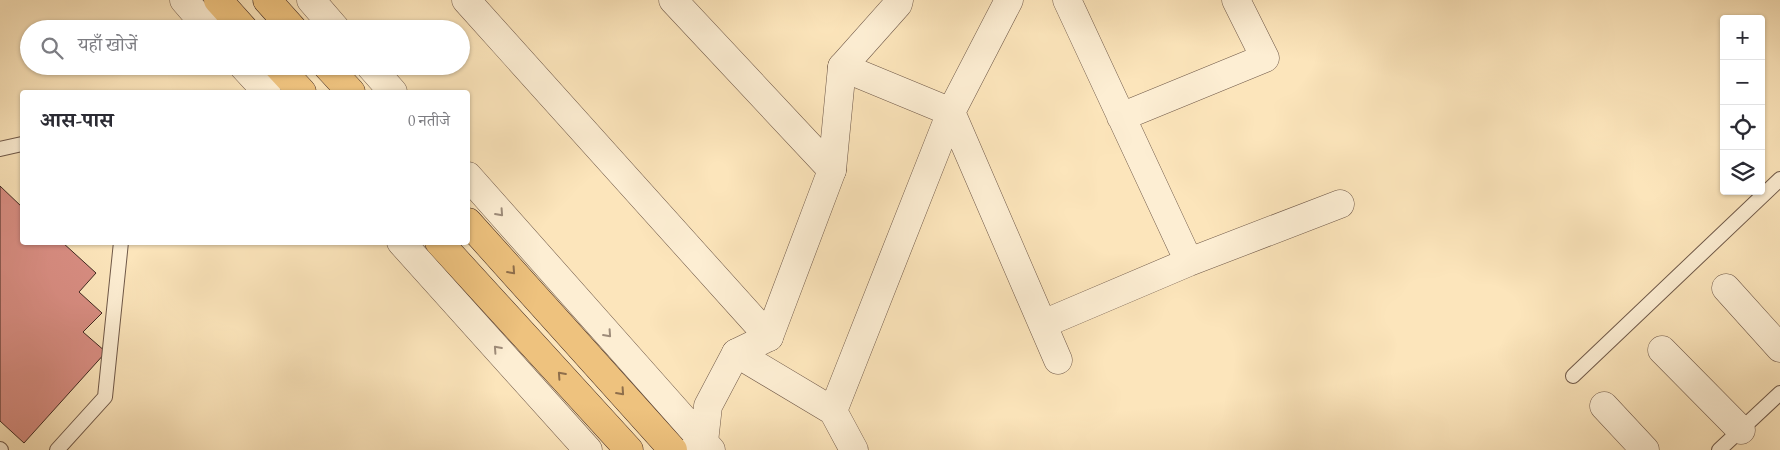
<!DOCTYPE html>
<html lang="hi">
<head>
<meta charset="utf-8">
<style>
	:root { --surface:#fff; --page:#f7f7f7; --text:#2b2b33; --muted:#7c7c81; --line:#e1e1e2 }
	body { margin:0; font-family:"EB Garamond","Noto Serif Devanagari",serif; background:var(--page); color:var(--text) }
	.controls { position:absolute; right:15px; top:15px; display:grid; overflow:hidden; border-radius:5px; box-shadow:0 1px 4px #0004 }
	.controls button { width:45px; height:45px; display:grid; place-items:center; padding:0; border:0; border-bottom:1px solid var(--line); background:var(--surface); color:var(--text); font:25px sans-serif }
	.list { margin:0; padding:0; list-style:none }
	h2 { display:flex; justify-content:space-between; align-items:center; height:65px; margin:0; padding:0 20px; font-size:21px }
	h2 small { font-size:16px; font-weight:400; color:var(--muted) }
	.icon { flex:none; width:28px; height:28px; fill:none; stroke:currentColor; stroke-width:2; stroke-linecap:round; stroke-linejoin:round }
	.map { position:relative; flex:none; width:1780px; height:450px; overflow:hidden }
	.search { position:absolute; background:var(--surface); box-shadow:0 1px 4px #0004; left:20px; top:20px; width:450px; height:55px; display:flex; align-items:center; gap:12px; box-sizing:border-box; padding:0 18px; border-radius:28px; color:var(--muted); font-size:19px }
	.panel { position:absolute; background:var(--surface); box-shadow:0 1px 4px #0004; left:20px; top:90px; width:450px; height:155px; border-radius:5px }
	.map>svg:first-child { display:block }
</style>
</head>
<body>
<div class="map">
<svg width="1780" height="450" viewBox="0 0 1780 450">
	<rect width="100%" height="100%" fill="#fce5bb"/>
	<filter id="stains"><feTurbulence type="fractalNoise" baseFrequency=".004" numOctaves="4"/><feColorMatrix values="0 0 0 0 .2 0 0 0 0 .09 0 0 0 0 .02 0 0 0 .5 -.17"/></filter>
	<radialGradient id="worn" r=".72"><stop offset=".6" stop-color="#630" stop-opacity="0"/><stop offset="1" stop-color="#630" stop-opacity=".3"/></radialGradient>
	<path fill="#d88d82" stroke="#402921" d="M 0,186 L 22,207 L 22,242 L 62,242 L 96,273 L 79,292 L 102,313 L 83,332 L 106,352 L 24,443 L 0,421 Z"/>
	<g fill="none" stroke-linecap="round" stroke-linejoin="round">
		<defs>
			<path id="service" d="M 0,149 L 22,144
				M 1573,376 L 1780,179
				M 0,449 L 1,450
				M 57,450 L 105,397 L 121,242
				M 1719,450 L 1780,393"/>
			<path id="minor" d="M 466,0 L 769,337
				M 673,0 L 832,170
				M 1067,0 L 1189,262
				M 842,67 L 951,112 L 1058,360
				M 1121,117 L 1265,58 L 1236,0
				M 1726,288 L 1780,348
				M 1043,324 L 1189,262 L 1340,204
				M 1662,350 L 1741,430
				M 736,353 L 833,411 L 854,450
				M 1604,406 L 1645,450
				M 833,411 L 951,112 L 1009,0"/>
			<path id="tertiary" d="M 184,0 L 209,29
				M 311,0 L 336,29
				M 243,66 L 267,92
				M 370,66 L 393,92
				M 468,176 L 711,450
				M 401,242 L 588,450
				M 693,450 L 704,442 L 708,406 L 736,353 L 769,337 L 832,170 L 842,67 L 898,4 L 899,0"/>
			<path id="trunk" d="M 218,0 L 244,29
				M 267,0 L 293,29
				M 278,66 L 302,92
				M 327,66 L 351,92
				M 468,222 L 673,450
				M 439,242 L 629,450"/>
		</defs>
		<use href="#service" stroke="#6f5848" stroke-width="16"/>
		<use href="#minor" stroke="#6f5848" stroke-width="29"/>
		<use href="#tertiary" stroke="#6f5848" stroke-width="29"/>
		<use href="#trunk" stroke="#402921" stroke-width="29"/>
		<use href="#service" stroke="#fdeed3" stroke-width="14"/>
		<use href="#minor" stroke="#fdeed3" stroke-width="28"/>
		<use href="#tertiary" stroke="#fdeed3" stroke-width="28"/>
		<use href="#trunk" stroke="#eec27e" stroke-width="28"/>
	</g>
	<defs><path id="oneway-chevron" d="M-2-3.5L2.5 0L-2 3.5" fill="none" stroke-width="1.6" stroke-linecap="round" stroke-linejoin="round" transform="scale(1.25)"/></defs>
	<g stroke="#9e8c7a">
		<use href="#oneway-chevron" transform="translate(500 213) rotate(48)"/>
		<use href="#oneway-chevron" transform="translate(608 334) rotate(48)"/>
		<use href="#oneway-chevron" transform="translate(497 349) rotate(-132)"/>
	</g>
	<g stroke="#8e6e4b">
		<use href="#oneway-chevron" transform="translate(512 271) rotate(48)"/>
		<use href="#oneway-chevron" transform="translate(561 375) rotate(-132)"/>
		<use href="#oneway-chevron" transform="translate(621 392) rotate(48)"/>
	</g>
	<rect width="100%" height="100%" filter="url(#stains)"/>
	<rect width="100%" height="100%" fill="url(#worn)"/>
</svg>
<div class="controls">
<button>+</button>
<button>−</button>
<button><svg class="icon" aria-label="locate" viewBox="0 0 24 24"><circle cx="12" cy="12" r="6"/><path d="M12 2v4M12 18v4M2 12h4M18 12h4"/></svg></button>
<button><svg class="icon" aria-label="layers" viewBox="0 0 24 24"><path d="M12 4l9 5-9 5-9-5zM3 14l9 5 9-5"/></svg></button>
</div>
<div class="search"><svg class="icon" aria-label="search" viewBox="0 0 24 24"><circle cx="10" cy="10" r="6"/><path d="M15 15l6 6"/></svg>यहाँ खोजें</div>
<section class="panel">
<h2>आस-पास<small>0 नतीजे</small></h2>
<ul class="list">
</ul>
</section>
</div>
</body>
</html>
